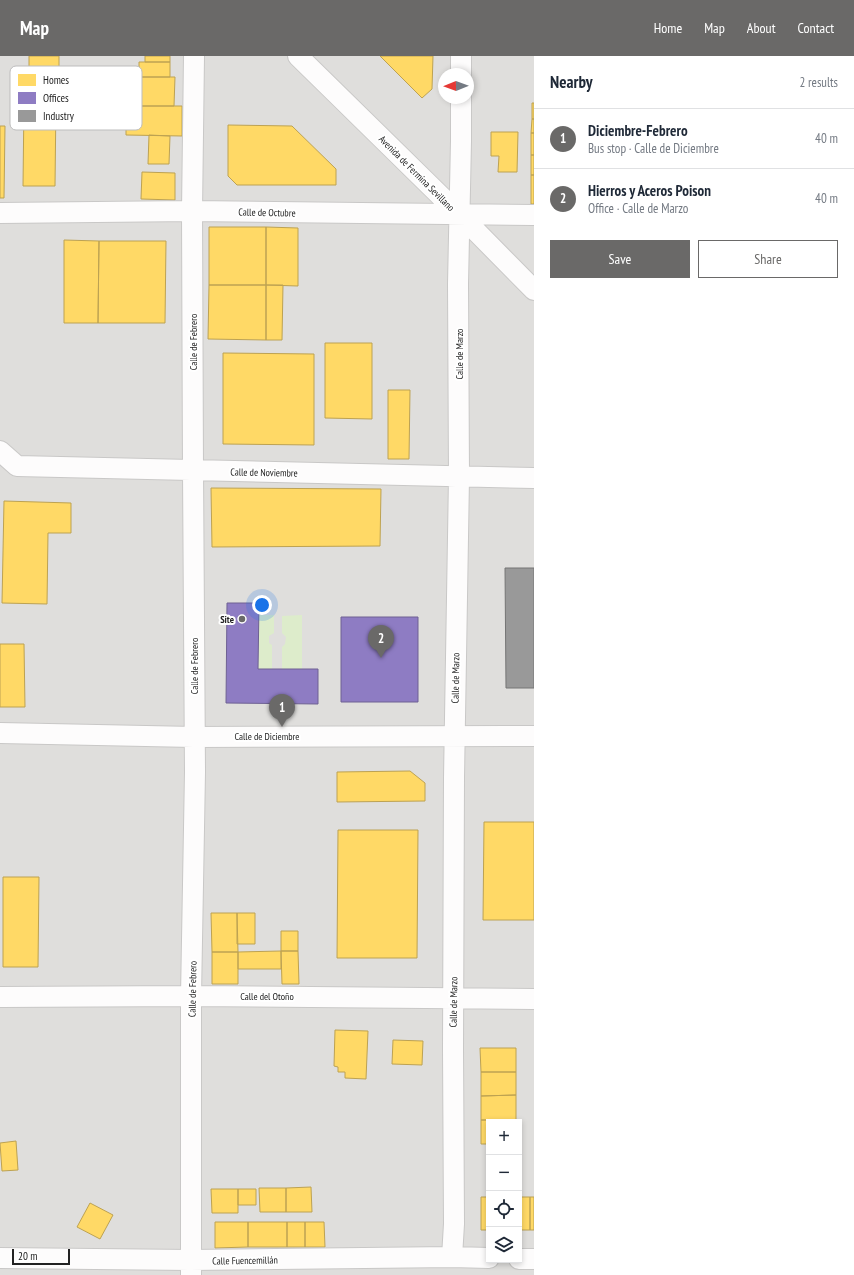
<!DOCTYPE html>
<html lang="en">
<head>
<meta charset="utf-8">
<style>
	:root { --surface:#fff; --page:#f6f6f7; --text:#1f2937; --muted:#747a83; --line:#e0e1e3; --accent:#6a6968 }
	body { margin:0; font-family:"PT Sans Narrow",sans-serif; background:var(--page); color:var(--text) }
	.controls { position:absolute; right:12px; bottom:12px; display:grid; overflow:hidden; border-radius:0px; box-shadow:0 2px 6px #0003 }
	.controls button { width:36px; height:36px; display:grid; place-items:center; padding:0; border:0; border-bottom:1px solid var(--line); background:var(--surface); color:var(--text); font:20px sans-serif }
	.compass { position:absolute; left:438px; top:12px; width:36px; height:36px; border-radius:50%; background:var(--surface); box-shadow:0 2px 6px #0003; rotate:269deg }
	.scale { position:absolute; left:12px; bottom:10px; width:58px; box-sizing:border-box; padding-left:4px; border:2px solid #222; border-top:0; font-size:11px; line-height:14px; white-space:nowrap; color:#222; -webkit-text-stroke:3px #fff; paint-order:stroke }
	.you { position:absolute; left:262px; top:549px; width:14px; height:14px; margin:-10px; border:3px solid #fff; border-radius:50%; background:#1a73e8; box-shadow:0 0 0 6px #1a73e833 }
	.badge { display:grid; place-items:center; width:26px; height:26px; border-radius:50%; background:var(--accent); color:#fff; font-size:13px; font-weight:700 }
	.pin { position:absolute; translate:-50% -33px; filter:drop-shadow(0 1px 2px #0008) }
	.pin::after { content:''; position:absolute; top:21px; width:14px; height:12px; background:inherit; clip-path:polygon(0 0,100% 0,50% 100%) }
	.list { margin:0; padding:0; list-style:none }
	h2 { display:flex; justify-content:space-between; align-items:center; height:52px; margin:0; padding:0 16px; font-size:17px }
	h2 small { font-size:13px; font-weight:400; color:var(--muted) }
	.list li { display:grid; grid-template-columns:26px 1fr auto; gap:12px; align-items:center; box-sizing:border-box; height:60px; padding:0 16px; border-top:1px solid var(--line) }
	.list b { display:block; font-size:15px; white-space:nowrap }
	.list p { margin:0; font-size:13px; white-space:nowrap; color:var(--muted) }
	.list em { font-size:13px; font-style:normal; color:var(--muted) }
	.actions { display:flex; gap:8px; padding:12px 16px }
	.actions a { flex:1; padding:9px 0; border:1px solid var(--accent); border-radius:0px; text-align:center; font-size:14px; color:var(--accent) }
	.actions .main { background:var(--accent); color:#fff }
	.icon { flex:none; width:22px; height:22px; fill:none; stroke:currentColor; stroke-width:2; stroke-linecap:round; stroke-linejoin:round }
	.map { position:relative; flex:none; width:534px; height:1219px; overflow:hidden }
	header { display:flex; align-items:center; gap:24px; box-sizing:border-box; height:56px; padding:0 20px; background:var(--accent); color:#fff }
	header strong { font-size:19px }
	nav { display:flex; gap:22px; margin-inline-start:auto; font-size:14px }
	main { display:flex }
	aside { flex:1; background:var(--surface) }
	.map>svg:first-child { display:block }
</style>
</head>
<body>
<header>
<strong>Map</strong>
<nav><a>Home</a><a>Map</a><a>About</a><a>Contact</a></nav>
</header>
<main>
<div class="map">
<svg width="534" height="1219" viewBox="0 0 534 1219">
	<rect width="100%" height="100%" fill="#f0eeeb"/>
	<path fill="#dfdedc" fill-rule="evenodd" d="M 0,0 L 534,0 L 534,1219 L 0,1219 ZM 444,18 L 468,18 L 468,42 L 444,42 ZM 489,1066 L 519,1066 L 519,1204 L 489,1204 Z"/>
	<path fill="#ddeccb" d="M 259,559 L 274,559 L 274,577 L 269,580 L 269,587 L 272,589 L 272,613 L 258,613 Z
		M 302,559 L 302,613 L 282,613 L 282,591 L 285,588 L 286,581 L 282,577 L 282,560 Z"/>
	<path fill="#ffd966" stroke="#bda252" d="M 29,0 L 59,0 L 59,19 L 29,19 Z
		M 145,0 L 170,0 L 170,6 L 145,6 Z
		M 380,0 L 433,0 L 432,33 L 422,42 Z
		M 139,6 L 170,6 L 170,21 L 139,21 Z
		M 127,21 L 175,21 L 174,50 L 126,50 Z
		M 24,44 L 56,44 L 55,130 L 23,130 Z
		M 532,47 L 534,47 L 534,63 L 532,63 Z
		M 126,50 L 182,50 L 182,80 L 126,79 Z
		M 532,63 L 534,63 L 534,77 L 531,77 Z
		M 228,69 L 292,70 L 336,113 L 336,129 L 237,129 L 228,120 Z
		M 0,70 L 5,70 L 4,142 L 0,142 Z
		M 491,76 L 518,76 L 517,116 L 498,116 L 499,100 L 491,100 Z
		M 531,77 L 534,77 L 534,99 L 531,99 Z
		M 149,79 L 170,80 L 169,108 L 148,108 Z
		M 531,99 L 534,99 L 534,119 L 531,119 Z
		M 142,116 L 175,117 L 175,144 L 141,143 Z
		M 531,119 L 534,119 L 534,148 L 531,148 Z
		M 209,171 L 266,171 L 266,229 L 209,229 Z
		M 266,171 L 298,172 L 298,230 L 266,229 Z
		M 64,184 L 99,185 L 98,267 L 64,267 Z
		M 99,185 L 166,185 L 165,267 L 98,267 Z
		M 209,229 L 266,229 L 266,284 L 208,283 Z
		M 266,229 L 283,229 L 282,284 L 266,284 Z
		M 325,287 L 372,287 L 372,363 L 325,362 Z
		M 223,297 L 314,298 L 314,389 L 223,388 Z
		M 388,334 L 410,334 L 409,403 L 388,403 Z
		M 211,432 L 381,433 L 380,490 L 212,491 Z
		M 4,445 L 71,447 L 71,477 L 48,477 L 47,548 L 2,547 Z
		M 0,588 L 24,588 L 25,651 L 0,651 Z
		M 410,715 L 425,727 L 425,745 L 337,746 L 337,716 Z
		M 484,766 L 534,766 L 534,864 L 483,864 Z
		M 338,774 L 418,774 L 417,902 L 337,902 Z
		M 3,821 L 39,821 L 38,911 L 3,911 Z
		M 211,857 L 237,857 L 238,896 L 212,896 Z
		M 237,857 L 255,857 L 255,888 L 237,888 Z
		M 281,875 L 298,875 L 298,895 L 281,895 Z
		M 281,895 L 281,913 L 238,913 L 238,896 Z
		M 281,895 L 298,895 L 299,928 L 282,928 Z
		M 212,896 L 238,896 L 238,928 L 212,928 Z
		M 335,974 L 368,975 L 366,1023 L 345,1022 L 345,1016 L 338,1016 L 338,1011 L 334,1010 Z
		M 393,984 L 423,985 L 422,1009 L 392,1008 Z
		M 480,992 L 516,992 L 516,1016 L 481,1016 Z
		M 481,1016 L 516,1016 L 516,1039 L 481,1040 Z
		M 516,1039 L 516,1064 L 481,1064 L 481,1040 Z
		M 481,1064 L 516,1064 L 516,1066 L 489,1066 L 489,1088 L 481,1088 Z
		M 16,1085 L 18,1114 L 2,1115 L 0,1087 Z
		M 311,1131 L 312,1156 L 286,1156 L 286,1132 Z
		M 259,1132 L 286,1132 L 286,1156 L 260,1156 Z
		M 211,1133 L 238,1133 L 238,1157 L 212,1157 Z
		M 238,1133 L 256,1133 L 256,1149 L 238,1149 Z
		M 481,1141 L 489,1141 L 489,1174 L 481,1174 Z
		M 519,1141 L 530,1141 L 530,1174 L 519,1174 Z
		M 530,1141 L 534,1141 L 534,1174 L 530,1174 Z
		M 90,1147 L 113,1159 L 100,1183 L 77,1171 Z
		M 215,1166 L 248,1166 L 248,1191 L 215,1192 Z
		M 248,1166 L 287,1166 L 287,1191 L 248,1191 Z
		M 287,1166 L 305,1166 L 305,1191 L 287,1191 Z
		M 305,1166 L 324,1166 L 325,1191 L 305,1191 Z"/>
	<path fill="#8e7cc3" stroke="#6e6193" d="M 227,547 L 259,547 L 258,613 L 318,613 L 318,648 L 226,647 Z
		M 341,561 L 418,561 L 418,646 L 341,646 Z"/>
	<path fill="#999" stroke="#757575" d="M 505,512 L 534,512 L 534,632 L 506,632 Z"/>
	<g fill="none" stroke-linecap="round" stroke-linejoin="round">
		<defs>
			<path id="minor" d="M 298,0 L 459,158 L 534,234
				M 461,0 L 461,18
				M 0,157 L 192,155 L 534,159
				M 0,395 L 17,410 L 534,422
				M 0,677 L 194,681 L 534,680
				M 0,941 L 191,940 L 534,943
				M 452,1201 L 454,1168 L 453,993 L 454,722 L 459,421 L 458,228 L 461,85 L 461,42
				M 0,1202 L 190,1204 L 452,1201 L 489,1202
				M 519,1203 L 534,1203
				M 191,1219 L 191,940 L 195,716 L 193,414 L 192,155 L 194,0"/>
		</defs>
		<use href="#minor" stroke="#c9c8c7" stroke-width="22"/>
		<use href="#minor" stroke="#fdfcfc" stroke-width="20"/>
	</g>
	<circle fill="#6a6968" stroke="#fff" stroke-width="1.5" cx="242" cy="563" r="4"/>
	<g text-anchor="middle" stroke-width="4" stroke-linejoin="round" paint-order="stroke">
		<g font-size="10" fill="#222" stroke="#fff">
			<text transform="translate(417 117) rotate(45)" y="4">Avenida de Fermina Sevillano</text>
			<text transform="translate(267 156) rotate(1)" y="4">Calle de Octubre</text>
			<text transform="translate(193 286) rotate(-90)" y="4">Calle de Febrero</text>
			<text transform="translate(459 298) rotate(-90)" y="4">Calle de Marzo</text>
			<text transform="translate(264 416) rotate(1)" y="4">Calle de Noviembre</text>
			<text transform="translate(194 610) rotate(-90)" y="4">Calle de Febrero</text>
			<text transform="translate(455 622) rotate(-89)" y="4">Calle de Marzo</text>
			<text x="267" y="684">Calle de Diciembre</text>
			<text transform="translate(192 933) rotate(-89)" y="4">Calle de Febrero</text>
			<text x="267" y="944">Calle del Otoño</text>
			<text transform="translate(453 946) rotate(-89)" y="4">Calle de Marzo</text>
			<text transform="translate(245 1204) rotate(-1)" y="4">Calle Fuencemillán</text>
		</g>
		<g font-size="10" font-weight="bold" fill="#222" stroke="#fff" text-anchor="end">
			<text x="234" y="567">Site</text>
		</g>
	</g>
	<rect x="10" y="10" width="132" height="64" rx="6" fill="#fff" stroke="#bdbdbd" stroke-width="1"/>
	<rect x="18" y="18" width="18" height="12" fill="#ffd966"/>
	<rect x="18" y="36" width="18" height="12" fill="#8e7cc3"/>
	<rect x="18" y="54" width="18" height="12" fill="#999"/>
	<g font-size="11" fill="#222">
		<text x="43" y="28">Homes</text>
		<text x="43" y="46">Offices</text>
		<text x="43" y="64">Industry</text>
	</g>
</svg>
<div class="controls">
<button>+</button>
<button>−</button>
<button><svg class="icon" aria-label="locate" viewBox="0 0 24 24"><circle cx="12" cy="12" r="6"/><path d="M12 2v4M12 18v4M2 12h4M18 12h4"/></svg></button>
<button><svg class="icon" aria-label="layers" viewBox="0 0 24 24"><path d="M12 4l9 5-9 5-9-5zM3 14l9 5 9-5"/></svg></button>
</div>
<svg class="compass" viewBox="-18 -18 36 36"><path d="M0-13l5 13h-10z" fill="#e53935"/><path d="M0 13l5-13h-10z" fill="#747a83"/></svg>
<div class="scale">20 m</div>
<div class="you"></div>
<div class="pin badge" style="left:282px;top:671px">1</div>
<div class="pin badge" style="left:381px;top:602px">2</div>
</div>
<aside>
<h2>Nearby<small>2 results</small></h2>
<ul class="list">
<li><span class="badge">1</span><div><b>Diciembre-Febrero</b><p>Bus stop · Calle de Diciembre</p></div><em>40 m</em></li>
<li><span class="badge">2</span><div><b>Hierros y Aceros Poison</b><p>Office · Calle de Marzo</p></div><em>40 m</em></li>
</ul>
<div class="actions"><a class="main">Save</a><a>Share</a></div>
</aside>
</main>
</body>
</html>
